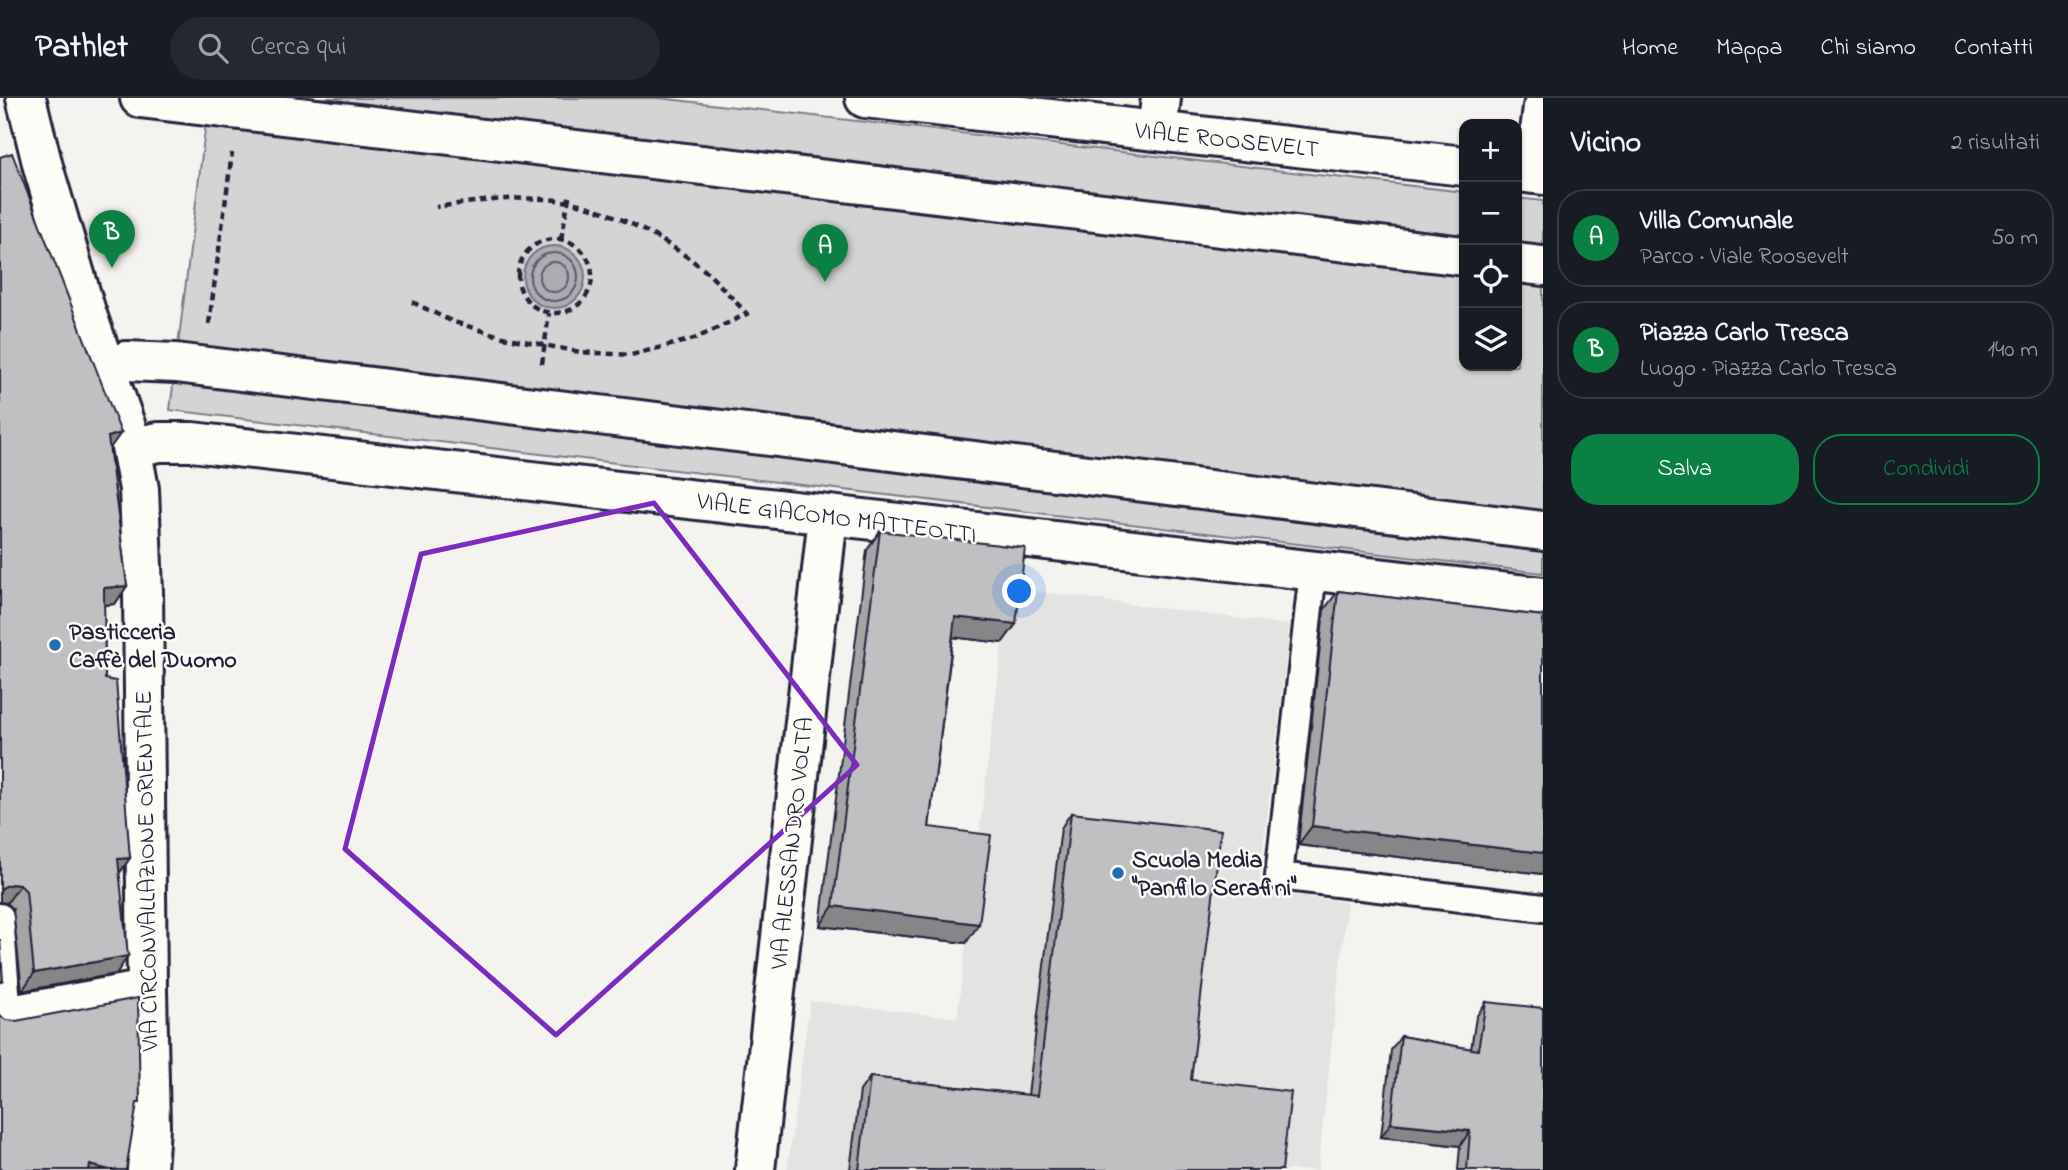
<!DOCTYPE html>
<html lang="it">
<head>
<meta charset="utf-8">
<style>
	:root { --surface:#171b24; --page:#242831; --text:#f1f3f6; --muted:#9ea1a6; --line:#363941; --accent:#0b8043 }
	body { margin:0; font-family:"Indie Flower",sans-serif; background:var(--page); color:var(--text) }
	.controls { position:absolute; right:21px; top:21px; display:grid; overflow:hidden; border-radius:14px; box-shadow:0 2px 5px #0004 }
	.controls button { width:63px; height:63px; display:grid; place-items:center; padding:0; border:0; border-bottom:2px solid var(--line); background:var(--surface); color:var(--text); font:35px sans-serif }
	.you { position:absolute; left:1020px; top:494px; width:24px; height:24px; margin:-18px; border:5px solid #fff; border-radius:50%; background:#1a73e8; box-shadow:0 0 0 10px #1a73e833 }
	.badge { display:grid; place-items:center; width:46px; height:46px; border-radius:50%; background:var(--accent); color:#fff; font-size:23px; font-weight:700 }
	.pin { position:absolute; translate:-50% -58px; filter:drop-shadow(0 2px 4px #0008) }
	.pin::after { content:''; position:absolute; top:37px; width:24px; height:21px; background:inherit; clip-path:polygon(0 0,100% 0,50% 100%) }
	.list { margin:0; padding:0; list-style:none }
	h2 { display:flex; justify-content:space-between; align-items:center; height:91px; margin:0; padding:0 28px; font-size:30px }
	h2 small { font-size:23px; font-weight:400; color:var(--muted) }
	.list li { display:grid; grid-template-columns:46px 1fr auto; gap:21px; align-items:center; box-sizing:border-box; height:98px; margin:0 14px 14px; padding:0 14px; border:2px solid var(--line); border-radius:28px }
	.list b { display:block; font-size:26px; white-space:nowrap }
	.list p { margin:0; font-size:23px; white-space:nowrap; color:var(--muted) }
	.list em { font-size:23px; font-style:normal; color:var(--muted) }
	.actions { display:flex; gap:14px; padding:21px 28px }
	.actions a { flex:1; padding:16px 0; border:2px solid var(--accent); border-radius:28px; text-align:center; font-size:24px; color:var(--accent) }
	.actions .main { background:var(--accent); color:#fff }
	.icon { flex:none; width:38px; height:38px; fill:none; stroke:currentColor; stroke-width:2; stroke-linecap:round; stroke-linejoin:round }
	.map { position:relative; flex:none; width:1543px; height:1072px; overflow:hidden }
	header { display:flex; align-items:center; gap:42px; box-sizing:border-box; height:98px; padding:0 35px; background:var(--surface); border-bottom:2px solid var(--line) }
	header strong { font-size:33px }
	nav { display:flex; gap:38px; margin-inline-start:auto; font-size:24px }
	.search { width:490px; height:63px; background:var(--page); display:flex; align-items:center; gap:18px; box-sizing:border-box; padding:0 24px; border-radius:38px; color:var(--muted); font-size:26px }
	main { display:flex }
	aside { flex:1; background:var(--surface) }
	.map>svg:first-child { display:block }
</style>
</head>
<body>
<header>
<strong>Pathlet</strong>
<div class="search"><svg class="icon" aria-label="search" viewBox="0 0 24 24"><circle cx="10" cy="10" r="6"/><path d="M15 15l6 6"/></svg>Cerca qui</div>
<nav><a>Home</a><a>Mappa</a><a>Chi siamo</a><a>Contatti</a></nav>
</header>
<main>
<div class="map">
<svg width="1543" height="1072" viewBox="0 0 1543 1072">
	<rect width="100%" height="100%" fill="#f4f3ef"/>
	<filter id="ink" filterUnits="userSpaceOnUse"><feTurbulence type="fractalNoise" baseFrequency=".0143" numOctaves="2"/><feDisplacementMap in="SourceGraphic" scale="14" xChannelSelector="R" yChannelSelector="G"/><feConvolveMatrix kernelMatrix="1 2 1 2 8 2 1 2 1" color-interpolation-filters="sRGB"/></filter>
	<g filter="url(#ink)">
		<path fill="#e4e3e2" d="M 1009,490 L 1290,527 L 1258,793 L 1347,804 L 1318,1072 L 787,1072 L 810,903 L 957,920 Z"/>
		<path fill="#d5d4d5" stroke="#7c7b88" stroke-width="2" d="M 209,0 L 659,0 L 1464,94 L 1464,268 L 1517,268 L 1517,100 L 1543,103 L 1543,475 L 170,312 Z"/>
		<path fill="#acacb2" stroke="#757582" stroke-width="2" d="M523 179a31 31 0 1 1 62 0a31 31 0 1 1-62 0Z"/>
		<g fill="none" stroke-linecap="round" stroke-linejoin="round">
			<path stroke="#59596b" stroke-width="2" d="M530 179a24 24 0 1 1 48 0a24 24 0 1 1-48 0Z
				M539 179a15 15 0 1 1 30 0a15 15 0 1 1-30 0Z"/>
			<defs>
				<path id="service" d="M 1313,473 L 1279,778 L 1543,810
					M 0,819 L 8,917"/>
				<path id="pedestrian" d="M 140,0 L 1464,158
					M 1517,165 L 1543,168
					M 126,263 L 176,265 L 1543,433"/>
				<path id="minor" d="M 1157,33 L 1161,0
					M 1535,76 L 1543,9
					M 0,919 L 147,892
					M 755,1072 L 828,418"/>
				<path id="tertiary" d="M 26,0 L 43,69 L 86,214 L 129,338 L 139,391 L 143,494 L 147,892 L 150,1029 L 147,1072
					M 865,0 L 1464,68
					M 1517,74 L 1543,77
					M 132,349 L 159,344 L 192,344 L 1543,499"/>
			</defs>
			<use href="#service" stroke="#22223b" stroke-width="32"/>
			<use href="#pedestrian" stroke="#22223b" stroke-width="44"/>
			<use href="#minor" stroke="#22223b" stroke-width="44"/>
			<use href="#tertiary" stroke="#22223b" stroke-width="44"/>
			<path stroke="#22223b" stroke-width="4.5" stroke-dasharray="7 5" stroke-linecap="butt" d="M518 178a37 37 0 1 1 74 0a37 37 0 1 1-74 0Z
				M 561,141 L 570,94
				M 412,204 L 451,223 L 503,239 L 580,254 L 631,257 L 694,241 L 747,216 C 735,203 723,190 710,177 C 678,148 612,111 569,104 C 525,96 480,103 436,109
				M 209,226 L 232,55
				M 542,266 L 549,215"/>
			<use href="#service" stroke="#fdfcf7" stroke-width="26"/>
			<use href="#pedestrian" stroke="#fdfcf7" stroke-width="38"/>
			<use href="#minor" stroke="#fdfcf7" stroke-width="38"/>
			<use href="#tertiary" stroke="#fdfcf7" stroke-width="38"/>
		</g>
		<path fill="#a5a4a7" stroke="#22223b" stroke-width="2" d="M 110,351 L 127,488 L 115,506 L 104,507 L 105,581 L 130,760 L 119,776 L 116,876 L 22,893 L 13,811 L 7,805 Z
			M 880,433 L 1016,526 L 1002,545 L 953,539 L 929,729 L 966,845 L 820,828 L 867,452 Z
			M 1338,493 L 1543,518 L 1543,776 L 1298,747 L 1324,512 Z
			M 1071,715 L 1191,982 L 1282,1072 L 850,1072 L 860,993 L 870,979 L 1028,997 L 1061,730 Z
			M 1486,904 L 1543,1072 L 1458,1072 L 1460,1048 L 1381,1039 L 1391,952 L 1401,938 L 1471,951 L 1476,919 Z"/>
		<path fill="#868688" stroke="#22223b" stroke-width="2" d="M 121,335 L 108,353 L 108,339 Z
			M 127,488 L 115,506 L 91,508 L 104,490 Z
			M 955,519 L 1016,526 L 1002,545 L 942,538 Z
			M 1312,728 L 1543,755 L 1543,776 L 1298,747 Z
			M 130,760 L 118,777 L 118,761 Z
			M 11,786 L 20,787 L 7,805 L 0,804 L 0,792 L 3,789 Z
			M 833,808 L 979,826 L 966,845 L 820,828 Z
			M 128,858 L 116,876 L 22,893 L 34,875 Z
			M 1391,1025 L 1470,1033 L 1460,1048 L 1381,1039 Z
			M 90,1067 L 110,1072 L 86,1072 Z"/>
		<path fill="#c0bfc2" stroke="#22223b" stroke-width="2" d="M 12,55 L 121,335 L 108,339 L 127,488 L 104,490 L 105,581 L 116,583 L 130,760 L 118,761 L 128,858 L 34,875 L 26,793 L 20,787 L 11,786 L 3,789 L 0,792 L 0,59 Z
			M 880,433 L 1025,450 L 1016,526 L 955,519 L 929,729 L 991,737 L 979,826 L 833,808 Z
			M 1338,493 L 1543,518 L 1543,755 L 1312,728 Z
			M 1071,715 L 1221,732 L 1191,982 L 1291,994 L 1282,1072 L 859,1072 L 870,979 L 1037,998 Z
			M 0,841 L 3,882 L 0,884 Z
			M 138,900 L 140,1005 L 137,1005 L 126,1072 L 110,1072 L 90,1067 L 89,1072 L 0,1072 L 0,918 L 6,922 L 16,923 Z
			M 1486,904 L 1543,910 L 1543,1072 L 1467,1072 L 1470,1033 L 1391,1025 L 1401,938 L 1478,952 Z"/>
	</g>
	<path fill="none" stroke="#7b2cbf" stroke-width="5" stroke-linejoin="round" d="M 654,405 L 857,667 L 556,937 L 345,751 L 421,456 Z"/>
	<g fill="#1f6fb2" stroke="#fdfcf7" stroke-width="2.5">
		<circle cx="55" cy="547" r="7"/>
		<circle cx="1118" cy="775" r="7"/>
	</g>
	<g text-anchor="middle" stroke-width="5" stroke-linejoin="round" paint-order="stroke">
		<g font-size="24" fill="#22223b" stroke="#fdfcf7">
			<text transform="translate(1227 41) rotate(6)" y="8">VIALE ROOSEVELT</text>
			<text transform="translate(837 419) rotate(7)" y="8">VIALE GIACOMO MATTEOTTI</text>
			<text transform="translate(791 745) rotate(-84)" y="8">VIA ALESSANDRO VOLTA</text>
			<text transform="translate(146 773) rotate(-91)" y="8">VIA CIRCONVALLAZIONE ORIENTALE</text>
		</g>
		<g font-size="24" font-weight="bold" fill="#22223b" stroke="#fdfcf7" text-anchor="start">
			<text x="69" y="541">Pasticceria<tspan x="69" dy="28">Caffè del Duomo</tspan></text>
			<text x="1132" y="769">Scuola Media<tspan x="1132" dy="28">"Panfilo Serafini"</tspan></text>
		</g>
	</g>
</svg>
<div class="controls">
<button>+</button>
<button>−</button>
<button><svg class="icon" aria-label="locate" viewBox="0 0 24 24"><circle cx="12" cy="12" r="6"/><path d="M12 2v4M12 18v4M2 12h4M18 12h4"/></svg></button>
<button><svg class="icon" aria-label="layers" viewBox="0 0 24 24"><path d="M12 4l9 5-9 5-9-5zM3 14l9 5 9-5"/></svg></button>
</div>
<div class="you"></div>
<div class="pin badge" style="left:825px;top:184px">A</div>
<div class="pin badge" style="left:112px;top:170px">B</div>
</div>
<aside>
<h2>Vicino<small>2 risultati</small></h2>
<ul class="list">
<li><span class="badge">A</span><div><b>Villa Comunale</b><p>Parco · Viale Roosevelt</p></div><em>50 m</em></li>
<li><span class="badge">B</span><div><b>Piazza Carlo Tresca</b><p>Luogo · Piazza Carlo Tresca</p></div><em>140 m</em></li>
</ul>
<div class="actions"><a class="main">Salva</a><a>Condividi</a></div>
</aside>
</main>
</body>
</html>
